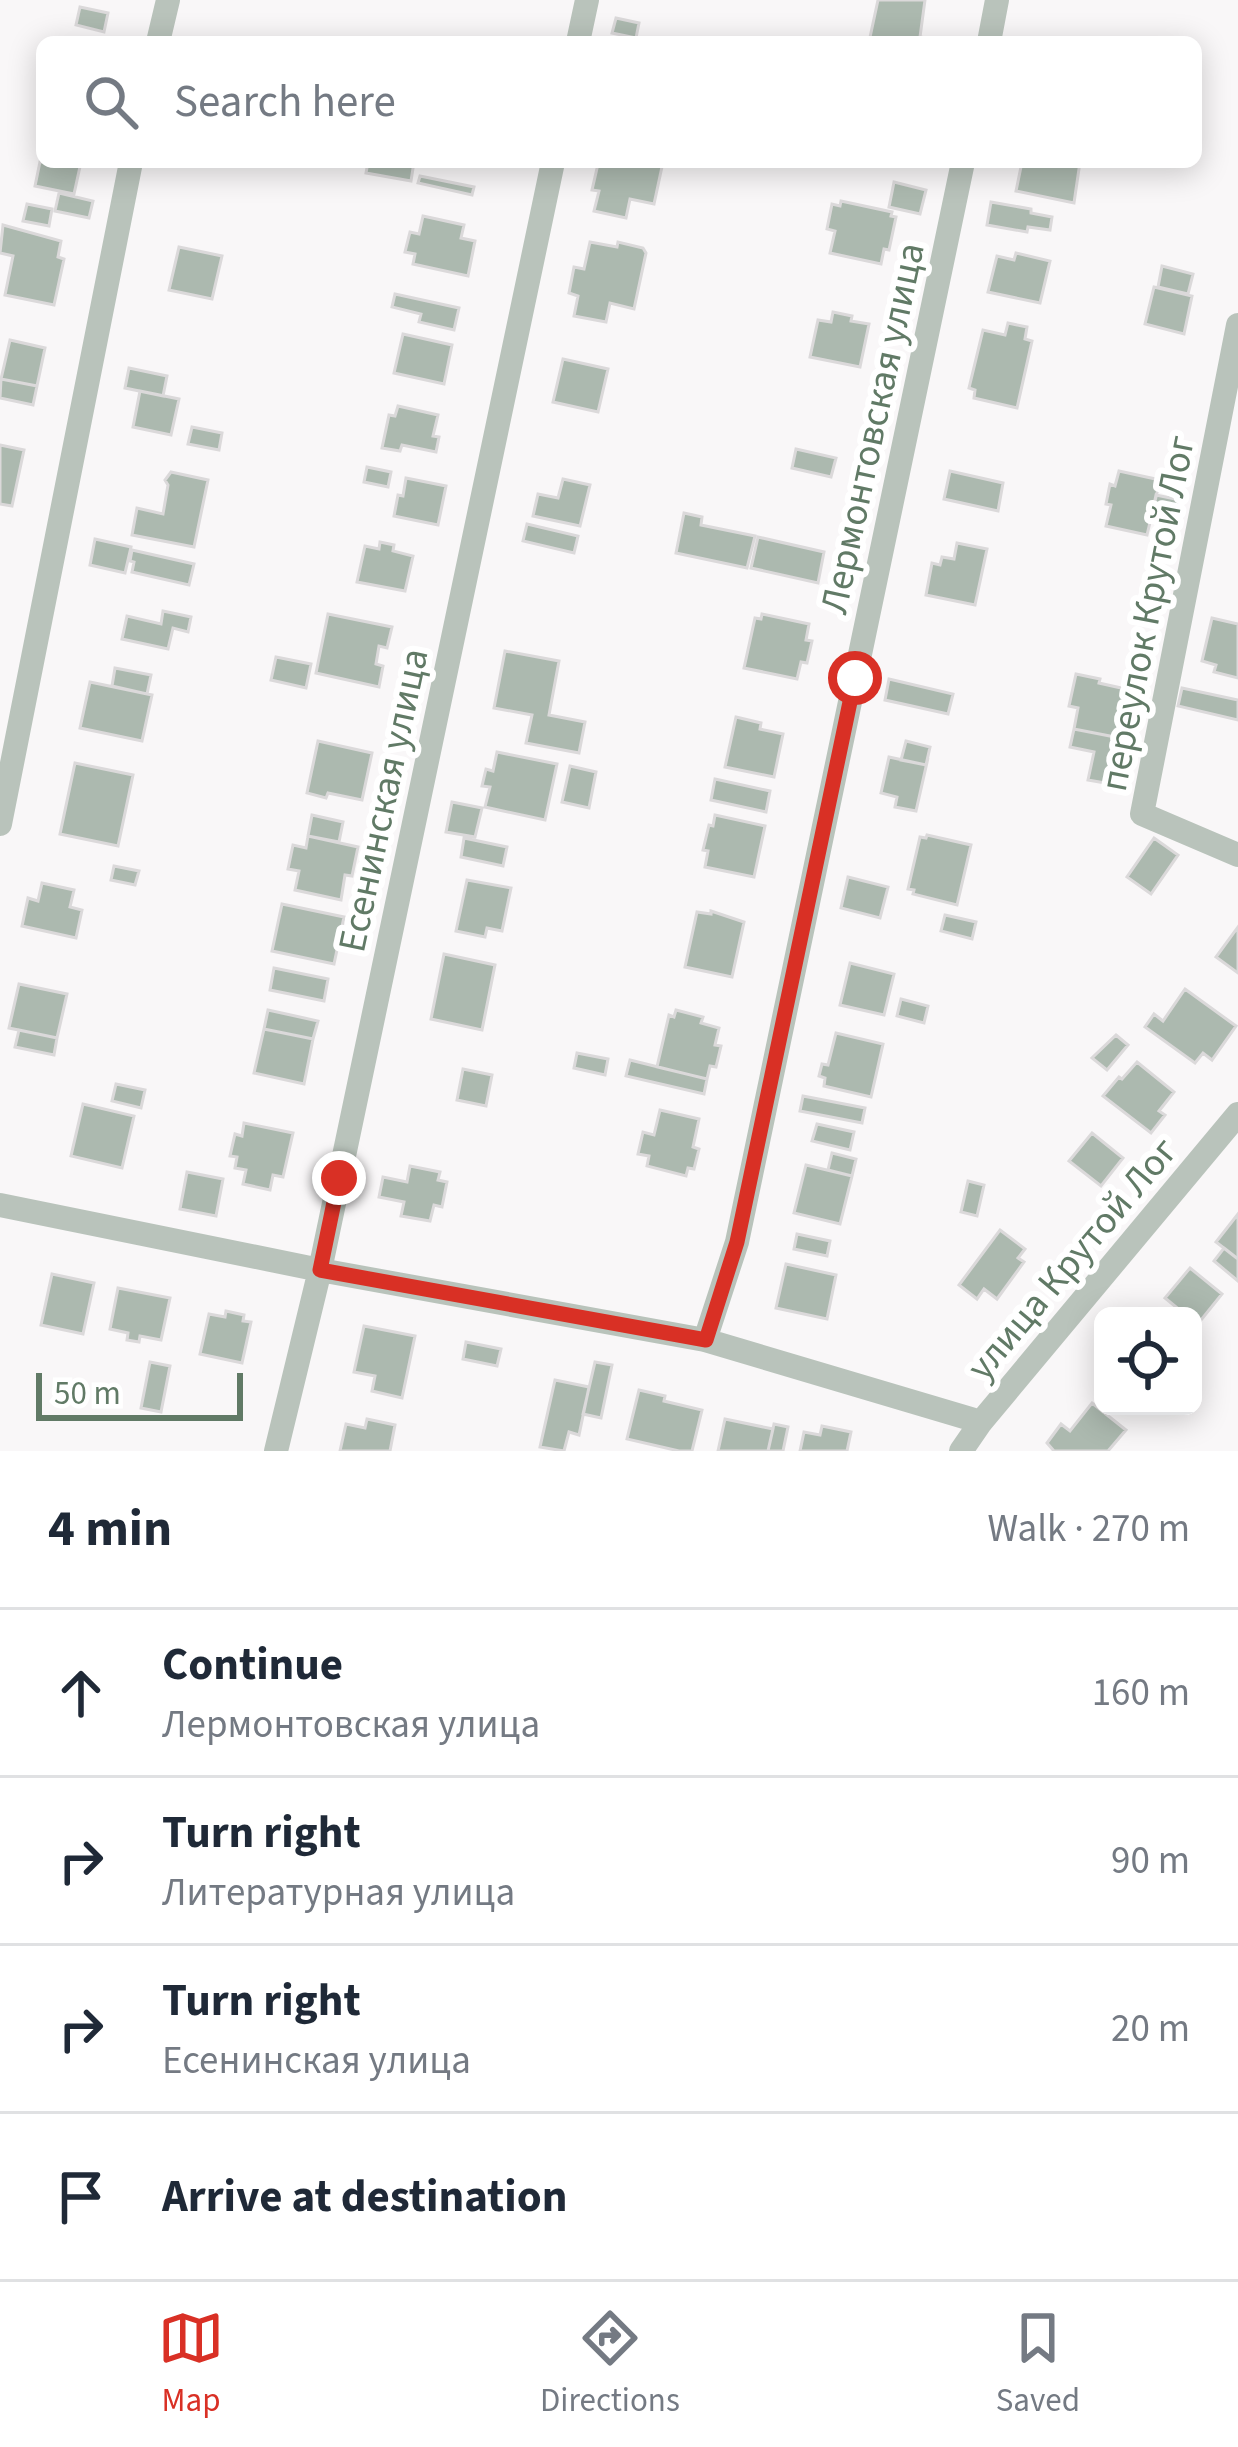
<!DOCTYPE html>
<html lang="en">
<head>
<meta charset="utf-8">
<style>
	:root { --surface:#fff; --page:#f2f2f3; --text:#1f2937; --muted:#747a83; --line:#e0e1e3; --accent:#d93025 }
	body { margin:0; font-family:"Source Sans 3",sans-serif; background:var(--page); color:var(--text) }
	.controls { position:absolute; right:36px; bottom:36px; display:grid; overflow:hidden; border-radius:18px; box-shadow:0 6px 30px #0003 }
	.controls button { width:108px; height:108px; display:grid; place-items:center; padding:0; border:0; border-bottom:3px solid var(--line); background:var(--surface); color:var(--text); font:60px sans-serif }
	.scale { position:absolute; left:36px; bottom:30px; width:207px; box-sizing:border-box; padding-left:12px; border:6px solid #617a66; border-top:0; font-size:33px; line-height:42px; white-space:nowrap; color:#617a66; -webkit-text-stroke:9px #fff; paint-order:stroke }
	.stop { position:absolute; width:36px; height:36px; margin:-27px; border:9px solid #d93025; border-radius:50%; background:#fff }
	.stop.end { background:#d93025; border-color:#fff; box-shadow:0 3px 12px #0008 }
	.list { margin:0; padding:0; list-style:none }
	h2 { display:flex; justify-content:space-between; align-items:center; height:156px; margin:0; padding:0 48px; font-size:51px }
	h2 small { font-size:39px; font-weight:400; color:var(--muted) }
	.list li { display:grid; grid-template-columns:78px 1fr auto; gap:36px; align-items:center; box-sizing:border-box; height:168px; padding:0 48px; border-top:3px solid var(--line) }
	.list b { display:block; font-size:45px; white-space:nowrap }
	.list p { margin:0; font-size:39px; white-space:nowrap; color:var(--muted) }
	.list em { font-size:39px; font-style:normal; color:var(--muted) }
	.icon { flex:none; width:66px; height:66px; fill:none; stroke:currentColor; stroke-width:2; stroke-linecap:round; stroke-linejoin:round }
	.map { position:relative; flex:none; width:1238px; height:1451px; overflow:hidden }
	.search { position:absolute; background:var(--surface); box-shadow:0 6px 30px #0003; left:36px; right:36px; top:36px; height:132px; display:flex; align-items:center; gap:30px; box-sizing:border-box; padding:0 42px; border-radius:18px; color:var(--muted); font-size:45px }
	.sheet { height:828px; background:var(--surface) }
	nav { display:flex; justify-content:space-around; align-items:center; box-sizing:border-box; height:168px; border-top:3px solid var(--line); background:var(--surface); font-size:33px; color:var(--muted) }
	nav a { display:grid; justify-items:center; gap:6px }
	nav .on { color:var(--accent) }
	.map>svg:first-child { display:block }
</style>
</head>
<body>
<div class="map">
<svg width="1238" height="1451" viewBox="0 0 1238 1451">
	<rect width="100%" height="100%" fill="#f9f7f8"/>
	<path fill="#acb9af" stroke="#dbd9da" stroke-width="3" d="M 878,0 L 925,0 L 920,37 L 933,39 L 932,42 L 869,42 Z
		M 80,7 L 108,13 L 104,32 L 76,25 Z
		M 616,18 L 639,23 L 636,38 L 612,33 Z
		M 42,152 L 42,162 L 81,162 L 74,194 L 35,186 Z
		M 368,162 L 414,162 L 411,181 L 366,173 Z
		M 605,162 L 663,162 L 654,204 L 630,199 L 626,218 L 594,211 L 599,191 L 592,190 L 598,164 L 604,165 Z
		M 1022,162 L 1080,162 L 1074,203 L 1016,191 Z
		M 420,176 L 474,187 L 472,195 L 418,183 Z
		M 894,182 L 926,190 L 920,214 L 889,207 Z
		M 59,193 L 93,201 L 89,218 L 55,211 Z
		M 841,201 L 892,212 L 891,216 L 896,217 L 889,250 L 884,249 L 881,264 L 830,253 L 835,231 L 827,229 L 832,204 L 840,206 Z
		M 991,202 L 1031,209 L 1031,213 L 1052,217 L 1050,230 L 1028,227 L 1027,232 L 987,225 Z
		M 27,204 L 52,209 L 49,226 L 23,221 Z
		M 423,216 L 464,225 L 461,238 L 475,241 L 468,276 L 413,264 L 415,254 L 405,252 L 410,232 L 419,234 Z
		M 3,225 L 61,241 L 58,257 L 64,259 L 54,305 L 5,295 L 13,256 L 0,253 Z
		M 590,242 L 617,247 L 618,242 L 643,248 L 646,253 L 634,309 L 610,303 L 606,322 L 574,316 L 578,296 L 569,293 L 574,267 L 584,269 Z
		M 179,247 L 222,256 L 212,299 L 169,290 Z
		M 1016,253 L 1050,261 L 1040,303 L 988,292 L 997,256 L 1014,260 Z
		M 1162,266 L 1193,274 L 1188,294 L 1158,287 Z
		M 1154,287 L 1192,296 L 1184,334 L 1145,324 Z
		M 395,294 L 459,308 L 454,330 L 419,322 L 421,314 L 392,307 Z
		M 833,312 L 852,316 L 851,321 L 869,324 L 860,367 L 810,357 L 818,320 L 831,322 Z
		M 1008,323 L 1027,327 L 1025,339 L 1032,341 L 1017,408 L 974,398 L 975,390 L 969,388 L 983,330 L 1005,335 Z
		M 403,334 L 452,345 L 444,384 L 394,373 Z
		M 10,340 L 45,348 L 37,386 L 1,379 Z
		M 563,359 L 608,369 L 598,412 L 553,402 Z
		M 129,368 L 167,376 L 163,396 L 125,388 Z
		M 1,379 L 37,386 L 33,405 L 0,398 Z
		M 140,391 L 179,399 L 171,435 L 133,427 Z
		M 398,406 L 438,415 L 433,436 L 439,437 L 436,452 L 402,445 L 400,451 L 382,448 L 389,415 L 395,416 Z
		M 192,427 L 222,433 L 219,450 L 188,444 Z
		M 0,445 L 24,450 L 12,506 L 0,504 Z
		M 796,449 L 836,458 L 831,477 L 792,468 Z
		M 367,467 L 391,472 L 388,487 L 364,482 Z
		M 950,471 L 1003,483 L 998,511 L 944,499 Z
		M 1119,471 L 1160,480 L 1147,535 L 1106,526 L 1111,505 L 1106,504 L 1110,484 L 1115,486 Z
		M 171,472 L 208,480 L 194,547 L 132,535 L 137,508 L 163,514 L 168,485 L 165,480 Z
		M 406,478 L 446,486 L 438,525 L 394,516 L 398,495 L 403,496 Z
		M 563,479 L 590,485 L 580,526 L 533,516 L 538,494 L 558,498 Z
		M 1156,495 L 1180,500 L 1175,520 L 1152,514 Z
		M 684,513 L 702,517 L 701,525 L 755,536 L 747,568 L 676,553 Z
		M 527,524 L 578,536 L 574,553 L 523,541 Z
		M 758,537 L 824,552 L 818,583 L 751,568 Z
		M 95,539 L 131,547 L 125,573 L 90,565 Z
		M 380,542 L 394,545 L 393,551 L 413,556 L 405,591 L 357,582 L 365,546 L 379,549 Z
		M 957,543 L 987,549 L 975,605 L 926,595 L 932,563 L 940,565 L 942,557 L 954,559 Z
		M 132,550 L 194,564 L 189,585 L 132,572 L 134,562 L 130,561 Z
		M 163,611 L 191,617 L 188,632 L 173,628 L 168,649 L 122,639 L 127,616 L 161,624 Z
		M 328,614 L 392,627 L 387,648 L 379,646 L 376,664 L 383,666 L 379,687 L 316,673 Z
		M 762,614 L 809,624 L 806,640 L 812,641 L 807,663 L 801,662 L 797,679 L 744,668 L 755,618 L 761,619 Z
		M 1212,618 L 1238,624 L 1238,678 L 1214,672 L 1216,665 L 1202,661 Z
		M 505,651 L 559,661 L 549,715 L 585,722 L 579,753 L 526,743 L 532,715 L 494,708 Z
		M 276,657 L 311,664 L 306,688 L 271,680 Z
		M 115,668 L 151,675 L 147,694 L 112,686 Z
		M 1076,674 L 1100,679 L 1099,683 L 1130,690 L 1120,738 L 1074,729 L 1078,708 L 1069,706 Z
		M 889,679 L 953,694 L 948,714 L 885,700 Z
		M 90,682 L 152,695 L 142,741 L 80,728 Z
		M 1182,688 L 1238,700 L 1238,720 L 1178,706 Z
		M 736,717 L 761,723 L 760,729 L 783,734 L 774,777 L 725,767 Z
		M 1074,729 L 1120,738 L 1111,784 L 1088,780 L 1094,752 L 1070,747 Z
		M 318,741 L 372,753 L 362,800 L 328,793 L 326,798 L 307,793 Z
		M 906,741 L 930,747 L 926,765 L 901,760 Z
		M 497,752 L 557,764 L 545,820 L 485,807 L 490,787 L 482,786 L 486,769 L 493,771 Z
		M 889,757 L 926,765 L 928,758 L 916,811 L 895,807 L 897,797 L 881,793 Z
		M 75,763 L 133,775 L 118,846 L 60,834 Z
		M 570,766 L 596,772 L 589,808 L 562,802 Z
		M 715,779 L 770,791 L 766,812 L 711,800 Z
		M 452,802 L 482,808 L 475,837 L 446,832 Z
		M 312,815 L 343,822 L 339,842 L 308,836 Z
		M 715,815 L 765,826 L 754,877 L 705,867 L 708,851 L 703,850 L 709,825 L 713,826 Z
		M 927,835 L 971,845 L 957,905 L 913,894 L 914,890 L 908,889 L 920,837 L 926,838 Z
		M 308,836 L 358,847 L 352,876 L 345,875 L 341,900 L 295,890 L 299,871 L 288,869 L 293,845 L 306,848 Z
		M 464,838 L 507,847 L 503,866 L 461,857 Z
		M 1154,838 L 1178,855 L 1151,894 L 1127,877 Z
		M 114,866 L 139,871 L 135,885 L 111,880 Z
		M 848,877 L 888,887 L 880,918 L 841,908 Z
		M 467,880 L 511,888 L 502,931 L 487,928 L 485,937 L 456,931 Z
		M 42,883 L 74,890 L 70,907 L 82,910 L 76,938 L 22,926 L 28,898 L 38,901 Z
		M 282,904 L 344,917 L 334,964 L 272,951 Z
		M 711,911 L 744,922 L 732,977 L 685,967 L 697,912 L 711,914 Z
		M 945,915 L 976,922 L 972,939 L 941,931 Z
		M 1238,927 L 1238,973 L 1216,957 Z
		M 444,954 L 495,965 L 482,1030 L 431,1019 Z
		M 850,963 L 894,974 L 884,1015 L 840,1005 Z
		M 274,968 L 328,979 L 324,1001 L 270,990 Z
		M 19,984 L 67,994 L 57,1038 L 9,1028 Z
		M 1185,989 L 1236,1026 L 1212,1060 L 1203,1053 L 1195,1063 L 1145,1027 L 1154,1014 L 1163,1021 Z
		M 901,999 L 928,1006 L 924,1023 L 897,1016 Z
		M 268,1010 L 318,1021 L 313,1039 L 264,1029 Z
		M 676,1010 L 703,1017 L 701,1023 L 719,1028 L 715,1045 L 721,1046 L 716,1067 L 710,1066 L 707,1079 L 657,1067 L 669,1015 L 674,1017 Z
		M 264,1029 L 313,1039 L 304,1084 L 254,1073 Z
		M 19,1030 L 57,1038 L 54,1055 L 15,1047 Z
		M 836,1033 L 883,1044 L 871,1097 L 824,1086 L 825,1078 L 819,1076 L 822,1064 L 828,1065 Z
		M 1116,1035 L 1128,1045 L 1107,1070 L 1092,1058 Z
		M 577,1053 L 608,1059 L 605,1075 L 574,1068 Z
		M 630,1060 L 707,1079 L 704,1094 L 626,1076 Z
		M 1137,1062 L 1174,1092 L 1159,1111 L 1165,1115 L 1151,1133 L 1103,1096 L 1119,1077 L 1122,1079 Z
		M 463,1069 L 492,1075 L 486,1106 L 457,1100 Z
		M 116,1084 L 145,1090 L 141,1108 L 112,1101 Z
		M 803,1096 L 865,1108 L 862,1123 L 800,1111 Z
		M 83,1104 L 134,1116 L 122,1168 L 71,1156 Z
		M 660,1110 L 699,1119 L 693,1147 L 699,1149 L 694,1169 L 688,1168 L 686,1176 L 647,1166 L 649,1156 L 638,1154 L 643,1132 L 654,1135 Z
		M 244,1123 L 293,1133 L 283,1177 L 273,1175 L 270,1190 L 243,1184 L 246,1170 L 235,1168 L 237,1157 L 230,1156 L 235,1134 L 242,1136 Z
		M 817,1124 L 854,1132 L 850,1150 L 812,1141 Z
		M 1092,1133 L 1123,1158 L 1101,1186 L 1069,1161 Z
		M 832,1153 L 856,1159 L 852,1176 L 828,1170 Z
		M 806,1165 L 852,1176 L 840,1224 L 794,1213 Z
		M 410,1166 L 440,1172 L 438,1180 L 447,1182 L 442,1207 L 434,1205 L 430,1221 L 401,1216 L 404,1202 L 379,1197 L 383,1177 L 407,1182 Z
		M 187,1172 L 223,1179 L 216,1216 L 180,1209 Z
		M 968,1181 L 984,1185 L 977,1216 L 961,1212 Z
		M 1238,1214 L 1238,1259 L 1216,1242 Z
		M 1000,1230 L 1025,1249 L 1018,1258 L 1024,1262 L 997,1299 L 984,1289 L 977,1299 L 959,1285 Z
		M 797,1234 L 830,1241 L 827,1256 L 794,1249 Z
		M 1224,1248 L 1238,1259 L 1238,1281 L 1214,1261 Z
		M 786,1264 L 836,1275 L 827,1319 L 776,1308 Z
		M 1190,1268 L 1222,1294 L 1197,1325 L 1193,1321 L 1193,1316 L 1187,1316 L 1165,1298 Z
		M 52,1274 L 94,1283 L 83,1334 L 41,1325 Z
		M 118,1288 L 170,1298 L 161,1340 L 140,1336 L 139,1342 L 127,1340 L 128,1333 L 110,1329 Z
		M 226,1311 L 244,1315 L 243,1321 L 251,1322 L 242,1363 L 200,1354 L 209,1314 L 225,1317 Z
		M 364,1326 L 415,1336 L 402,1398 L 372,1391 L 375,1376 L 354,1372 Z
		M 466,1342 L 501,1349 L 497,1366 L 463,1359 Z
		M 150,1362 L 170,1366 L 161,1412 L 141,1408 Z
		M 595,1362 L 612,1365 L 601,1418 L 583,1414 Z
		M 555,1380 L 589,1387 L 579,1435 L 569,1432 L 564,1451 L 540,1447 Z
		M 639,1390 L 665,1396 L 664,1401 L 702,1410 L 692,1451 L 679,1451 L 627,1439 Z
		M 1092,1403 L 1126,1430 L 1108,1451 L 1054,1451 L 1047,1443 L 1061,1424 L 1070,1431 Z
		M 367,1419 L 395,1425 L 390,1451 L 340,1451 L 346,1424 L 365,1428 Z
		M 725,1419 L 773,1429 L 768,1451 L 718,1451 Z
		M 774,1424 L 788,1427 L 783,1451 L 768,1451 Z
		M 822,1426 L 851,1432 L 847,1451 L 800,1451 L 804,1432 L 820,1435 Z"/>
	<g fill="none" stroke-linecap="round" stroke-linejoin="round">
		<path stroke="#b9c3bb" stroke-width="24" d="M 158,42 L 168,0
			M 578,42 L 587,0
			M 989,42 L 997,0
			M 1238,325 L 1142,814 L 1238,855
			M 0,824 L 131,162
			M 0,1205 L 320,1270 L 705,1340 L 981,1422
			M 705,1340 L 737,1242 L 963,162
			M 276,1451 L 320,1270 L 553,162
			M 961,1451 L 981,1422 L 1238,1114"/>
	</g>
	<g fill="none" stroke-linecap="round" stroke-linejoin="round">
		<path stroke="#d93025" stroke-width="15" d="M 339,1178 L 320,1270 L 706,1340 L 737,1242 L 855,678"/>
	</g>
	<g text-anchor="middle" stroke-width="12" stroke-linejoin="round" paint-order="stroke">
		<g font-size="39" fill="#617a66" stroke="#fff">
			<text transform="translate(871 428) rotate(-78)" y="14">Лермонтовская улица</text>
			<text transform="translate(1146 613) rotate(-79)" y="14">переулок Крутой Лог</text>
			<text transform="translate(382 800) rotate(-78)" y="14">Есенинская улица</text>
			<text transform="translate(1071 1258) rotate(-50)" y="14">улица Крутой Лог</text>
		</g>
	</g>
</svg>
<div class="controls">
<button><svg class="icon" aria-label="locate" viewBox="0 0 24 24"><circle cx="12" cy="12" r="6"/><path d="M12 2v4M12 18v4M2 12h4M18 12h4"/></svg></button>
</div>
<div class="scale">50 m</div>
<div class="stop" style="left:855px;top:678px"></div>
<div class="stop end" style="left:339px;top:1178px"></div>
<div class="search"><svg class="icon" aria-label="search" viewBox="0 0 24 24"><circle cx="10" cy="10" r="6"/><path d="M15 15l6 6"/></svg>Search here</div>
</div>
<section class="sheet">
<h2>4 min<small>Walk · 270 m</small></h2>
<ul class="list">
<li><svg class="icon" aria-label="ahead" viewBox="0 0 24 24"><path d="M12 20V5M6 11l6-6 6 6"/></svg><div><b>Continue</b><p>Лермонтовская улица</p></div><em>160 m</em></li>
<li><svg class="icon" aria-label="right" viewBox="0 0 24 24"><path d="M7 20v-9h11M14 6l5 5-5 5"/></svg><div><b>Turn right</b><p>Литературная улица</p></div><em>90 m</em></li>
<li><svg class="icon" aria-label="right" viewBox="0 0 24 24"><path d="M7 20v-9h11M14 6l5 5-5 5"/></svg><div><b>Turn right</b><p>Есенинская улица</p></div><em>20 m</em></li>
<li><svg class="icon" aria-label="arrive" viewBox="0 0 24 24"><path d="M6 21V4h12l-3 4 3 4H6"/></svg><div><b>Arrive at destination</b></div></li>
</ul>
</section>
<nav>
<a class="on"><svg class="icon" aria-label="map" viewBox="0 0 24 24"><path d="M3 6l6-2 6 2 6-2v14l-6 2-6-2-6 2zM9 4v14M15 6v14"/></svg>Map</a>
<a><svg class="icon" aria-label="directions" viewBox="0 0 24 24"><path d="M12 3l9 9-9 9-9-9zM9 14v-3h6M13 9l2 2-2 2"/></svg>Directions</a>
<a><svg class="icon" aria-label="saved" viewBox="0 0 24 24"><path d="M7 4h10v16l-5-4-5 4z"/></svg>Saved</a>
</nav>
</body>
</html>
